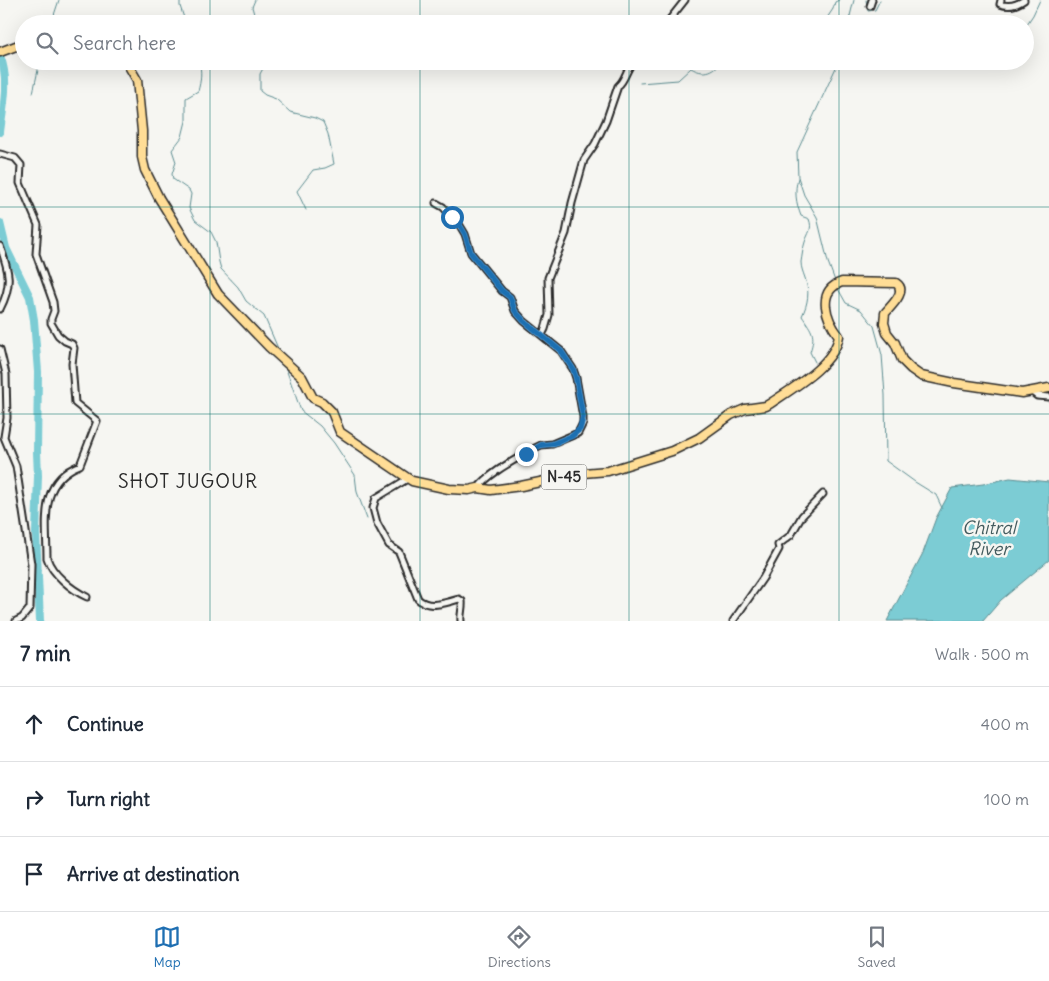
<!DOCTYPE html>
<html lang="en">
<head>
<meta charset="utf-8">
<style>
	:root { --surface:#fff; --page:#f2f2f3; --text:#1f2937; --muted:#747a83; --line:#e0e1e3; --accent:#1f6fb2 }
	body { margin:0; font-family:Delius,sans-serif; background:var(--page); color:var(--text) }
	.stop { position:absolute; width:15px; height:15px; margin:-11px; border:4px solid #1f6fb2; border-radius:50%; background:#fff }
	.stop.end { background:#1f6fb2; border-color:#fff; box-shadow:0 1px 5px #0008 }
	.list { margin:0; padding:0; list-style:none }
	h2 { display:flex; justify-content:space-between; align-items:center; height:65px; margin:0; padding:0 20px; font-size:21px }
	h2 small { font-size:16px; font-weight:400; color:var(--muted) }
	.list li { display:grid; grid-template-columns:32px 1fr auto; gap:15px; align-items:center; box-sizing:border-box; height:75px; padding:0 20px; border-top:1px solid var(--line) }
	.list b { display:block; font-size:19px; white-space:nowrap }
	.list em { font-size:16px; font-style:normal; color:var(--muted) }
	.icon { flex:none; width:28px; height:28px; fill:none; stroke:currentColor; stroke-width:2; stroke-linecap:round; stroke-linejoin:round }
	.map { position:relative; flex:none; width:1049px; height:621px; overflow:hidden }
	.search { position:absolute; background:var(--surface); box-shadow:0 5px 20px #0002; left:15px; right:15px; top:15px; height:55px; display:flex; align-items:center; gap:12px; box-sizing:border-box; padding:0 18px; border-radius:28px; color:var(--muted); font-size:19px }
	.sheet { height:290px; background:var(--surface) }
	nav { display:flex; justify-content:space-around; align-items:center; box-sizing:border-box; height:70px; border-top:1px solid var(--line); background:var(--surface); font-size:14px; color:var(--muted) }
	nav a { display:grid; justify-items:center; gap:2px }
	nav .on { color:var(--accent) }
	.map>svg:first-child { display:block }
</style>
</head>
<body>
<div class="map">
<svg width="1049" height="621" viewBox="0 0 1049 621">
	<rect width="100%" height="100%" fill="#f6f6f2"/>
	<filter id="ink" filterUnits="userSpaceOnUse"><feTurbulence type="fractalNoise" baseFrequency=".02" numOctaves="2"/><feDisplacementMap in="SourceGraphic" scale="10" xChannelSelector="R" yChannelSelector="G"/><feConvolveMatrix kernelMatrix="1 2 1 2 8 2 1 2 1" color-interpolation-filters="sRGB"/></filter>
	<g filter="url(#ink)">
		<path fill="#7bccd4" stroke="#5b8c90" d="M 1010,478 L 1049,482 L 1049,560 L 1001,600 L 983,621 L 887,621 L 923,553 L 936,518 L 952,488 L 983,484 Z"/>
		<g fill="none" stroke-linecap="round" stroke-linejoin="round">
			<path stroke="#5b8c90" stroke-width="1" d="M 180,0 L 180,6 L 186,24
				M 255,0 L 252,7 L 254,14 L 267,24
				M 866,0 L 868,11 L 875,10 L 880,0
				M 51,24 L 59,0
				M 823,24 L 833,9 L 835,2 L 839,0
				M 848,24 L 854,0
				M 1025,27 L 1033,15 L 1040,0
				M 199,61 C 202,71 201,81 198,91 L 186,98 L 186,121 L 182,137 L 172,150 L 176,162 L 172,174 L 173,179 L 189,190 L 191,194 L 189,208 L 195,220 L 211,232 L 216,242 L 219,262 L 221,269 L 238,287 L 246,301 L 264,316 L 280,353
				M 267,61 L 260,74 L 260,91 L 265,95 L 276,99 L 290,112 L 315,118 L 323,122 L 328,134 L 334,164 L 325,168 L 313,170 L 297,191 L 306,210
				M 640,83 L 678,80 L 691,68 C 703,75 713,73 722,61
				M 33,93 L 40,61
				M 798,178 C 794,191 796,203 801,216 L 809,219 C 813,229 808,233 805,242 C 803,248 802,256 801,262 C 801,268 803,272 805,278 C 810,292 808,303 802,316 C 812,331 816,334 810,352 L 815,362
				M 835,281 L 828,262 L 817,217 L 804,195 L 798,177 L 797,152 L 839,61
				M 837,287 L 846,303 L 861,310 L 874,326 L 882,355 L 885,395 L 886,461 L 915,482 L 936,495 L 942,508
				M 285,366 L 301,411 L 320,426 L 334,443 L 355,475 L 357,492 L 367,519"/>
			<path stroke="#7bccd4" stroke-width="8" d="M 0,56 C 10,81 3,106 0,132
				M 0,223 L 6,248 L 30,297 L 34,320 L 38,372 L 37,452 L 38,476 L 36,533 L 40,621"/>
			<defs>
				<path id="minor" d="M 1001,0 L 1000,4 C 1008,7 1017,5 1024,0
					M 870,6 L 872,0
					M 666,24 L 685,0
					M 0,154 L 15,158 L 21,165 L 20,183 L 38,225 L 36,254 L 53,302 L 54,311 L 51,319 L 51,323 L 58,335 L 65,341 L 72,344 L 74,348 L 72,364 L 75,403 L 97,421 L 80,465 C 38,481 47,523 47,558 C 52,574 72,590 87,597
					M 436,203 L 443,207 L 459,224 L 465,234 L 471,253 L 502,291 L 510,297 L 515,311 L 524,321 L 561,351 L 573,369 L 576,378 L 583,417 L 583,423 L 578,433 L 552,444 L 541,445 L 535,448 C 517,459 490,472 478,488
					M 0,246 C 9,271 13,284 0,309
					M 542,335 L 545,329 L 549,315 L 548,278 L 566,233 L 572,203 L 584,160 L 595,144 L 606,121 L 618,86 C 626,80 626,68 634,61
					M 0,349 L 6,374 L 7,418 L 4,437 L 16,466 L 31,564 L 30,608 L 22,618 L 16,621
					M 1032,392 L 1037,396 L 1049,397
					M 409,478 L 376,498 L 373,508 L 377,523 L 389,545 L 399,552 L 418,599 C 428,609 446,603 459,599 L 462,601 C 463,608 460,614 461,621
					M 733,621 L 763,578 L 779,549 L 778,545 L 791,535 L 802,516 L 823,494"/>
				<path id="trunk" d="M 0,52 L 24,43
					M 126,61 L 137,80 L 142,131 L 142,157 L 145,170 L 159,198 L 218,294 L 269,347 L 302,377 L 313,398 L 322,402 L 332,412 L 340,432 L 412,481 L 449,489 L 469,490 L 478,488 L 491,490 L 521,486 L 583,473 L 608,471 L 672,451 L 699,438 L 731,415 L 745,409 L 766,406 L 771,403 C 793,388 835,364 839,336 C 826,319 816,291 842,282 L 896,283 C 908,291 891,306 885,313 L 884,323 L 887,333 L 895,343 L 902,360 L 911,369 L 921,376 L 954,383 L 1022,393 L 1049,388"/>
			</defs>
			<use href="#minor" stroke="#2b2b2b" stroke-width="9"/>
			<use href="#trunk" stroke="#2b2b2b" stroke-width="11"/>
			<use href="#minor" stroke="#f6f6f2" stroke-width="5"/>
			<use href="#trunk" stroke="#ffdd96" stroke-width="8"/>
		</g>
	</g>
	<g fill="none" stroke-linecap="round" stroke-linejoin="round" filter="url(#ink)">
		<path stroke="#1f6fb2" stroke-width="6" d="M 452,217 L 459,224 L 465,234 L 471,253 L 502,291 L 510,297 L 515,311 L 524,321 L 561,351 L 573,369 L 576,378 L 583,417 L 580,429 L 572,436 L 552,444 L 541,445 L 526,454"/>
	</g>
	<path fill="none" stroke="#0f766e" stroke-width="1" stroke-opacity="0.55" d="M 210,0 L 210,24M 420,0 L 420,24M 629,0 L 629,24M 839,0 L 839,24M 210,61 L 210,621M 420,61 L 420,621M 629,61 L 629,621M 839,61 L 839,621M 0,207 L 1049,207M 0,414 L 1049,414"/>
	<g text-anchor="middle" stroke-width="5" stroke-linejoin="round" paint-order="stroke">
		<rect fill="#f6f6f2" stroke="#686867" stroke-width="1" x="541.5" y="464.5" width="45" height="25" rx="4"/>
		<g font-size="15" font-weight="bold" fill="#2b2b2b">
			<text x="564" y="482">N-45</text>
		</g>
		<g font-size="18" font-style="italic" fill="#435b5e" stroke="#f6f6f2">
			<text x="989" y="534">Chitral<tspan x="989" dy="21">River</tspan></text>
		</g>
		<g font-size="19" letter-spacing="1" fill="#2b2b2b" stroke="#f6f6f2">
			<text x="188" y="488">SHOT JUGOUR</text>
		</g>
	</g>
</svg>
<div class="stop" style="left:452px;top:217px"></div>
<div class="stop end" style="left:526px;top:454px"></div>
<div class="search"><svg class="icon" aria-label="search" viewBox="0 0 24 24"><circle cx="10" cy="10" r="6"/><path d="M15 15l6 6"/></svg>Search here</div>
</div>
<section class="sheet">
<h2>7 min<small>Walk · 500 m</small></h2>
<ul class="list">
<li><svg class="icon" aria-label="ahead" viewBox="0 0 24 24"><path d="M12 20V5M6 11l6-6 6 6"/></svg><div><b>Continue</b></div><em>400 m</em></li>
<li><svg class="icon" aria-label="right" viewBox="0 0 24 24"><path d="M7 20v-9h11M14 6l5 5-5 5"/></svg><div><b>Turn right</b></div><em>100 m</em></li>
<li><svg class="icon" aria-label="arrive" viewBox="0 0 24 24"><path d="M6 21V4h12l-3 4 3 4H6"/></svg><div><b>Arrive at destination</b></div></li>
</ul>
</section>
<nav>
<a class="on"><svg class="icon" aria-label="map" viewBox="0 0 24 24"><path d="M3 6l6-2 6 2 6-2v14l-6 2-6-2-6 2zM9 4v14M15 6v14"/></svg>Map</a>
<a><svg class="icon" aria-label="directions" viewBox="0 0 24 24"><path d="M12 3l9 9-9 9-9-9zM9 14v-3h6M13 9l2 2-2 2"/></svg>Directions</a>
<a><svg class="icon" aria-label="saved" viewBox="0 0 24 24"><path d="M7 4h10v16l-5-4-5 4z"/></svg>Saved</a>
</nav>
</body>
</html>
